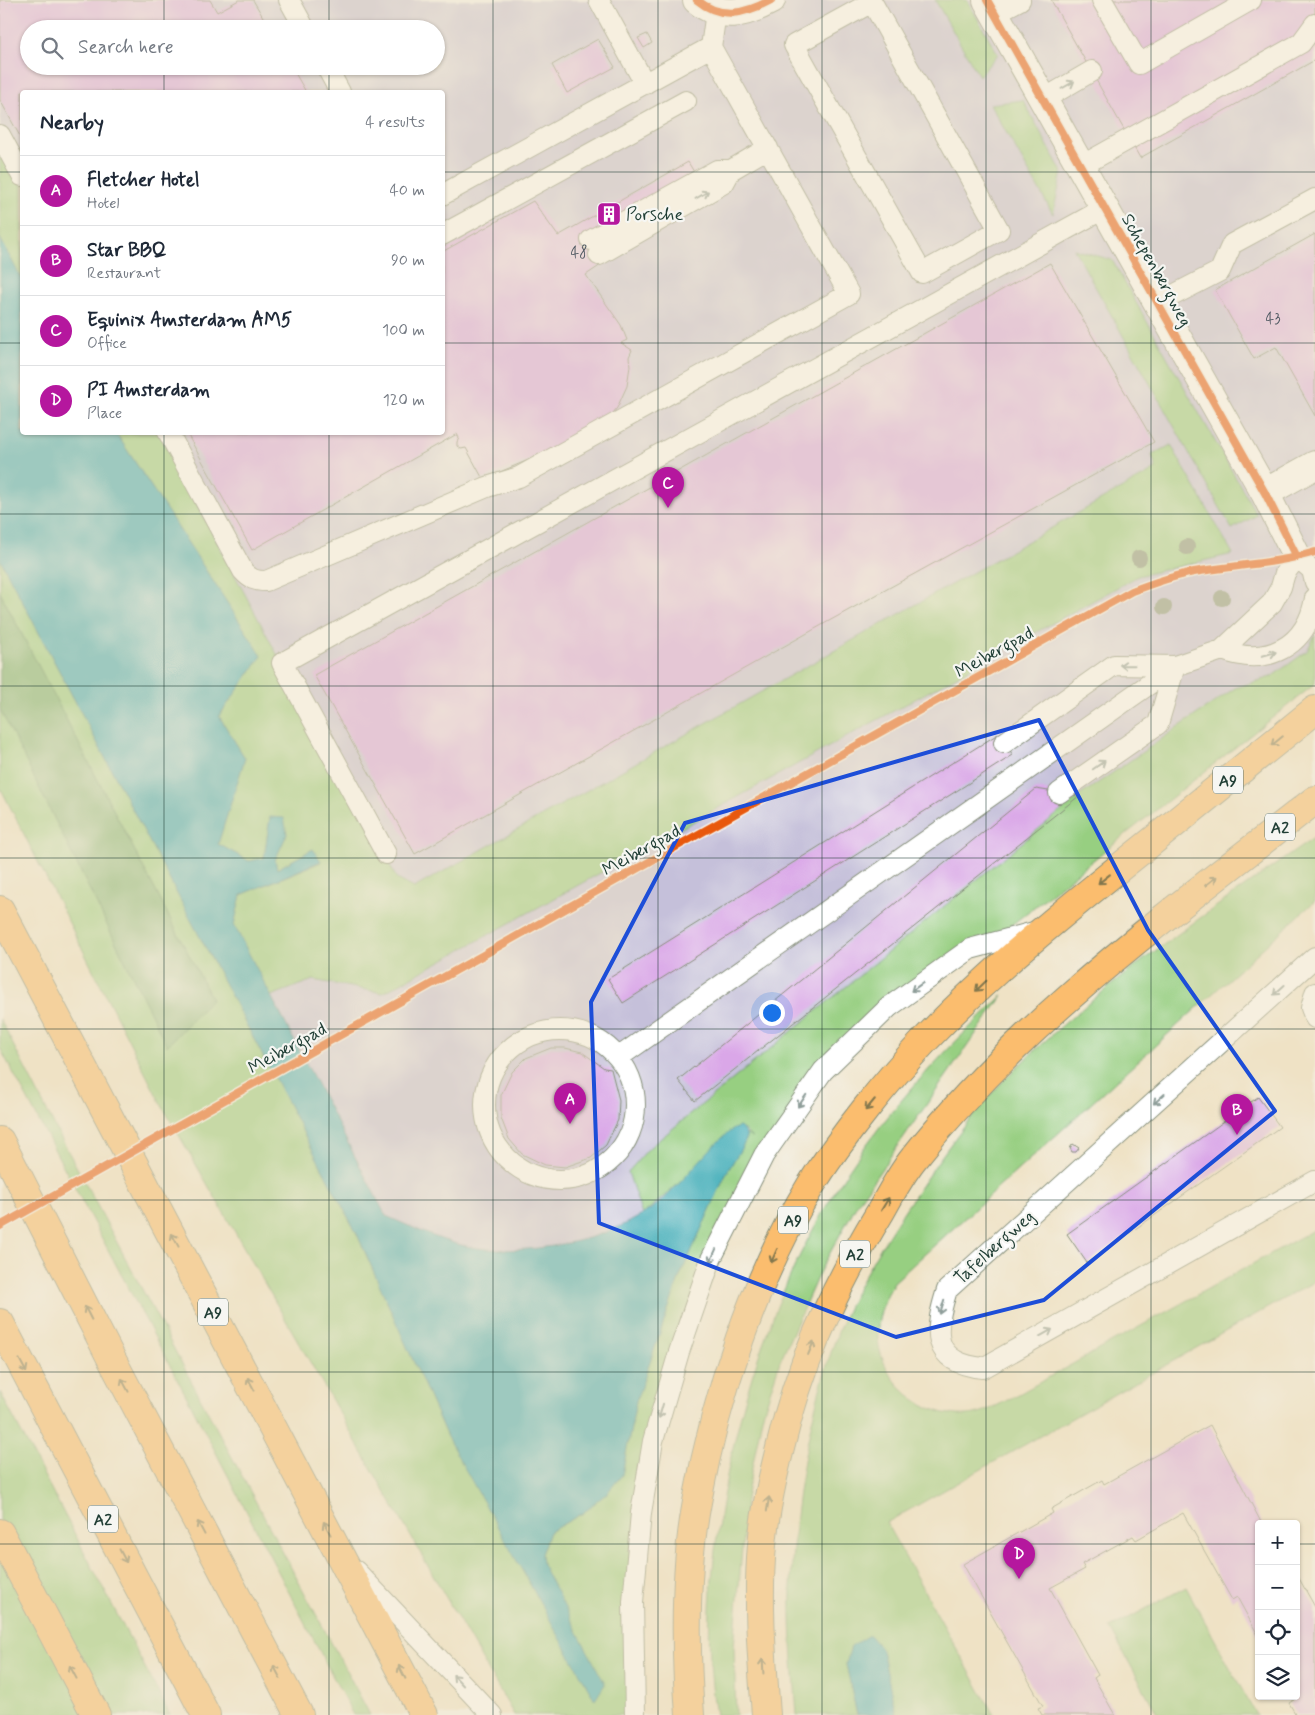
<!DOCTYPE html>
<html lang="en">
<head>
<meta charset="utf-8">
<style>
	:root { --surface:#fff; --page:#f6f6f7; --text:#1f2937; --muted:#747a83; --line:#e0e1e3; --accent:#b5179e }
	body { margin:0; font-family:Mynerve,sans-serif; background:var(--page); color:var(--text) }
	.controls { position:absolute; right:15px; bottom:15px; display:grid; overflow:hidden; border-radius:5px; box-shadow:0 1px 4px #0004 }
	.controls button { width:45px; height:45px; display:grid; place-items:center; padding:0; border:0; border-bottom:1px solid var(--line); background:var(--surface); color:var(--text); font:25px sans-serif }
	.you { position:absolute; left:771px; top:1012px; width:18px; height:18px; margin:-12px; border:4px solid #fff; border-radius:50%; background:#1a73e8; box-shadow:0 0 0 8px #1a73e833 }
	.badge { display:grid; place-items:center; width:32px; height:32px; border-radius:50%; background:var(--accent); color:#fff; font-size:16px; font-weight:700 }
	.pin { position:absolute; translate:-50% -41px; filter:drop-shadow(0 1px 2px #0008) }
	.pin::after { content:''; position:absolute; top:26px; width:18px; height:15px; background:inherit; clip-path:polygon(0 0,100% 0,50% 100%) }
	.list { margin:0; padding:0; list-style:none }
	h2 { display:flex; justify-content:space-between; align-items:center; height:65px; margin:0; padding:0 20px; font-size:21px }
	h2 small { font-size:16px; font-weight:400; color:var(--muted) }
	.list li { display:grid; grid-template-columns:32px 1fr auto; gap:15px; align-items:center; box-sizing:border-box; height:70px; padding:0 20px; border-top:1px solid var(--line) }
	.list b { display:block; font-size:19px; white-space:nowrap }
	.list p { margin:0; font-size:16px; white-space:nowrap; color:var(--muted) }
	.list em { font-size:16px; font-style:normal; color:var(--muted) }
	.icon { flex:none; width:28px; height:28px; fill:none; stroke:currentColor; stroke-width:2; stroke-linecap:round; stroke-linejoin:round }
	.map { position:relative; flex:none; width:1315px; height:1715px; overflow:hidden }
	.search { position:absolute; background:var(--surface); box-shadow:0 1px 4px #0004; left:20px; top:20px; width:425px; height:55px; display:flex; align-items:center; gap:12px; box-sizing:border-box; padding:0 18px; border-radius:28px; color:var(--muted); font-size:19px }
	.panel { position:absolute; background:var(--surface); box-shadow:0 1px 4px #0004; left:20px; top:90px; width:425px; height:345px; border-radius:5px }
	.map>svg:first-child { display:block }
</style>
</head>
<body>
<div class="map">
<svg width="1315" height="1715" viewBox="0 0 1315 1715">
	<rect width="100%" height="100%" fill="#f6f6f2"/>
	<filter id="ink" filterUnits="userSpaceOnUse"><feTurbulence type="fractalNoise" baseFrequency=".02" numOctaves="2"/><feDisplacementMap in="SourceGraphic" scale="10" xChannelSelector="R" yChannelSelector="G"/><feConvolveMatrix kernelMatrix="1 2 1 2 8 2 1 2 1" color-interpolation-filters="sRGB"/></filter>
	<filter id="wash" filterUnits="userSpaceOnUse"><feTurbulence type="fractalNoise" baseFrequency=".0096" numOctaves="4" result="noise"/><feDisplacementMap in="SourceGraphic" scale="20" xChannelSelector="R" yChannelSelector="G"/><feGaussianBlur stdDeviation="1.12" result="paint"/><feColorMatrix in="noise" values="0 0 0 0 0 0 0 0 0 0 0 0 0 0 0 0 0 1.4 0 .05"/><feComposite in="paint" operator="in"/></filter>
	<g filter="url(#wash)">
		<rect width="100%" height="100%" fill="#efe2c5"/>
		<path fill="#c5c0da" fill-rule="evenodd" d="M 0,0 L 1315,0 L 1315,674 L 729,1142 L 659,1220 L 527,1265 L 391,1232 L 0,471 ZM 29,29 L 436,29 L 436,66 L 29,66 ZM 22,92 L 442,92 L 442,432 L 22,432 Z"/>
		<path fill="#97cf81" stroke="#5b865a" d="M 935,0 L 967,0 L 998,54 L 979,76 Z
			M 1023,100 L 1062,172 L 1053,214 L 990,104 Z
			M 0,136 L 22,178 L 22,280 L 0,238 Z
			M 1074,249 L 1112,260 L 1257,515 L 1232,529 Z
			M 116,433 L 159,433 L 397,879 L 414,888 L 1156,469 L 1152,455 L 1171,445 L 1233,554 L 1138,576 L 383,993 L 313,980 L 271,996 L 234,925 L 241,895 L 321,862 L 313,849 L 277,869 L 275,860 L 287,834 L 270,817 L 264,858 L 249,861 L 218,844 L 245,758 L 219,716 L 262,656 Z
			M 0,559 L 357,1234 L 447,1437 L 542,1564 L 541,1554 L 549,1532 L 583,1513 L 622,1475 L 636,1401 L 680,1276 L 727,1172 L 746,1140 L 746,1134 L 752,1138 L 743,1129 L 642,1215 L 628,1172 L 649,1148 L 1079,796 L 1235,688 L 1271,677 L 1307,651 L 1315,635 L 1315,684 L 995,938 L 863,1020 L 763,1149 L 645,1450 L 628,1715 L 514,1715 L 161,1104 L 0,787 Z
			M 1315,837 L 1315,901 L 894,1282 C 884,1299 876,1319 878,1340 C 882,1382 925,1418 967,1415 C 985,1414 1001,1403 1017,1395 L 1315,1229 L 1315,1281 L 886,1523 L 994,1715 L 896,1715 L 882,1650 L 846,1664 L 857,1715 L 797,1715 C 794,1673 790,1631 791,1590 C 793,1506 808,1417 836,1338 C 855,1284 889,1233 921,1186 C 949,1145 978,1105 1013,1071 C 1104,982 1211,910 1315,837 Z
			M 1003,995 L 857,1204 L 820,1271 L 780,1361 L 762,1417 L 746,1499 L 734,1647 L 736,1715 L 716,1715 C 705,1650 709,1587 719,1522 C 739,1389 785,1257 864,1148 C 905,1091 953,1043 1003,995 Z
			M 0,1019 L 53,1123 L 370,1715 L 353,1715 L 189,1401 L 0,1048 Z
			M 0,1392 L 170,1715 L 0,1715 Z
			M 1186,1587 L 1256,1715 L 1257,1715 L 1158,1715 L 1110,1628 Z"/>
		<path fill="#79b26f" stroke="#4c7852" d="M 0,592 L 212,999 L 167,1046 L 0,709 Z"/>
		<path fill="#3cacb8" stroke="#2e7476" d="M 0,238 L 22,280 L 22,432 L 116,433 L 262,656 L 219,716 L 245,758 L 218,844 L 249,861 L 264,858 L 270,817 L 284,818 L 287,834 L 275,860 L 277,869 L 313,849 L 321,861 L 241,895 L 234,925 L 386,1216 C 410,1226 436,1239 461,1245 C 520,1259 613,1242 660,1202 C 686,1180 706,1149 733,1129 L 740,1127 L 746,1134 L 746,1140 L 727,1172 L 680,1276 L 636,1401 L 622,1475 L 607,1493 L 583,1513 L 549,1532 L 541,1554 L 542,1564 L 605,1684 L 595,1700 L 447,1437 L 357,1234 L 0,559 Z
			M 869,1635 L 882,1650 L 896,1715 L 857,1715 L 846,1664 L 851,1646 Z"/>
		<g id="blocks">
			<path fill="#daa7e8" d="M 0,0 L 210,0 L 217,12 L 239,0 L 253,0 L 270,29 L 29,29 L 29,66 L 291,66 L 306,92 L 22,92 L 22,140 L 0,100 Z
				M 1051,0 L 1315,0 L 1315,60 L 1140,158 Z
				M 647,34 L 652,43 L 644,48 L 638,38 Z
				M 598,39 L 615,67 L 567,93 L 552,65 Z
				M 688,162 L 694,172 L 604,263 L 586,275 L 621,325 L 627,340 L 621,343 L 632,350 L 629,357 L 630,366 L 627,386 L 617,408 L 609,418 L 581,438 L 483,479 L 466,448 L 461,449 L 457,446 L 457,442 L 459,438 L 457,434 L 252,550 L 186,432 L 442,432 L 442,252 L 533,201 L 558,236 Z
				M 1315,234 L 1315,416 L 1276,347 L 1254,359 L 1215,290 Z
				M 1050,263 L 1154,442 L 829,621 L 415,854 L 314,675 Z
				M 998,734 L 1013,755 L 623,1003 L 608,979 Z
				M 1036,789 L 1079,796 L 695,1101 L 678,1080 Z
				M 551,1048 L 565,1048 L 582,1052 L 604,1068 L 611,1069 L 619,1100 L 618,1120 L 606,1145 L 591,1158 L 565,1167 L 545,1165 L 522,1154 L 509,1139 L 501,1118 L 501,1095 L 512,1072 L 526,1058 Z
				M 1258,1097 L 1280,1127 L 1087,1263 L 1067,1234 Z
				M 1073,1144 L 1079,1148 L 1076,1152 L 1072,1152 L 1070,1148 Z
				M 1210,1425 L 1262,1524 L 1259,1524 L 1259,1637 L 1237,1597 L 1232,1600 L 1183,1513 L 1136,1540 L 1133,1536 L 1082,1564 L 1085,1569 L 1050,1588 L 1098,1675 L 1094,1678 L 1115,1715 L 1042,1715 L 1038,1708 L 1043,1706 L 963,1564 L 1053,1513 L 1051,1509 L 1102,1480 L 1104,1484 Z
				M 1296,1573 L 1315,1607 L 1315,1715 L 1296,1715 L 1289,1703 L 1294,1700 L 1292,1696 L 1296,1696 Z"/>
		</g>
	</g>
	<g filter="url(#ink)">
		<use href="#blocks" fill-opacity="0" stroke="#87907c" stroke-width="1"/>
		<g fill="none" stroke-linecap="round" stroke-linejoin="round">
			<defs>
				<path id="service" d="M 289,0 L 305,29
					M 599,0 L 645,84
					M 1102,0 L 1139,64 L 1251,0
					M 872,2 L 999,230 L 922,273 L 794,45 Z
					M 995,13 L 1020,0
					M 326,66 L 340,92
					M 1044,99 L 1092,71
					M 0,135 L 22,176
					M 1081,166 L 1301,43 L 1315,24
					M 442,195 L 711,47 L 716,12
					M 442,235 L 686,101
					M 591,240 L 717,170 L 731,170
					M 599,255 L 724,183 L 731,170 L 768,148
					M 1158,303 L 1220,271 L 1232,244 L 1315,199
					M 168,432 L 243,571 C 250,579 255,581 266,581 L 487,487 L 519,477 L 849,294 L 711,47
					M 1222,650 C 1267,667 1307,647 1315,598
					M 1004,743 L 1114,665 L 1175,666 L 1158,724 L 1059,793
					M 386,854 L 282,663 L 1105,208
					M 1315,957 L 947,1290 C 934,1330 930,1363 983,1368 L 1315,1181
					M 1315,993 L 1311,1008 L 1315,1018
					M485 1105a75 75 0 1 1 150 0a75 75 0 1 1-150 0Z
					M 619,1057 L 1175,666 L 1222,650 L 1272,603 L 1281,587 L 1285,573 L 1297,557 L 1312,570 L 1315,582
					M 356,1571 L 492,1715
					M 635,1715 L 633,1602 L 641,1513 L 653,1441 L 679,1352 L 711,1259 L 764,1155 L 823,1071 L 889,1007 L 970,949 L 1038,931"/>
				<path id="minor" d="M 697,0 C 721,20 745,14 771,0
					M 987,0 L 1265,493 L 1297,557
					M 1265,493 L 1315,465"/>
				<path id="motorway" d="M 0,910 L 424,1715
					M 0,1141 L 110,1356 L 299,1715
					M 0,1323 L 206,1715
					M 0,1533 L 96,1715
					M 690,1715 C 685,1645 684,1571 697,1502 C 716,1395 754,1279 811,1185 C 841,1137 888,1079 927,1038 C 994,968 1069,908 1144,848 C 1201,802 1258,756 1315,710
					M 766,1715 C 762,1659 757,1601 762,1545 C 766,1501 777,1459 788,1417 C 809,1342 841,1277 881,1211 C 891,1193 901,1174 914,1158 C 1026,1016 1174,911 1315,800"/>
			</defs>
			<use href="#service" stroke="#87907c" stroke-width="22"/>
			<use href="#minor" stroke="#87907c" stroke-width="30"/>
			<use href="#motorway" stroke="#87907c" stroke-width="30"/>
			<use href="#service" stroke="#fff" stroke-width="20"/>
			<use href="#minor" stroke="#fff" stroke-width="28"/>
			<use href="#motorway" stroke="#fbbd6e" stroke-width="28"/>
			<defs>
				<path id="cycleway" d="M 697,0 C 721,20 745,14 771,0
					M 987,0 L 1265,493 L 1297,557
					M 0,1226 L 1132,591 C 1153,583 1173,576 1194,572 C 1235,565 1276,564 1315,552"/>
			</defs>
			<use href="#cycleway" stroke="#f6f6f2" stroke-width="11"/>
			<use href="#cycleway" stroke="#e8590c" stroke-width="8"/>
		</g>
		<g fill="#8a977e">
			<circle cx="1187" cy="547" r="8"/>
			<circle cx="1139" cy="558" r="8"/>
			<circle cx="1222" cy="598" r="8"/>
			<circle cx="1164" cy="607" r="8"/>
		</g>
		<defs><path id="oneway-shaft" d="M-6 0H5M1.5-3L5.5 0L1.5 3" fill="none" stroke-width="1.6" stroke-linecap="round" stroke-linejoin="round" transform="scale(1.25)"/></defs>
		<g stroke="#8f9e9a">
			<use href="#oneway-shaft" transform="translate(1068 85) rotate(-30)"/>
			<use href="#oneway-shaft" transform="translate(702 195) rotate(-30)"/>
			<use href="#oneway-shaft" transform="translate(1269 654) rotate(-15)"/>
			<use href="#oneway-shaft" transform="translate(1127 665) rotate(-179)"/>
			<use href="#oneway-shaft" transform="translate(1099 765) rotate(-35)"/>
			<use href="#oneway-shaft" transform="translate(917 987) rotate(144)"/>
			<use href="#oneway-shaft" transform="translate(1279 990) rotate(138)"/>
			<use href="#oneway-shaft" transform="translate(1159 1099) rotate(138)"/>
			<use href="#oneway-shaft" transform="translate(802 1101) rotate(125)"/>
			<use href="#oneway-shaft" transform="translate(713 1256) rotate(114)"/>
			<use href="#oneway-shaft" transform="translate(942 1307) rotate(107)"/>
			<use href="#oneway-shaft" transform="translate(1046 1333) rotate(-29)"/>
			<use href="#oneway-shaft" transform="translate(661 1411) rotate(106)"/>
			<use href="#oneway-shaft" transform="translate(458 1680) rotate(-133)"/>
		</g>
		<g stroke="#82774e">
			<use href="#oneway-shaft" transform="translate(1277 741) rotate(141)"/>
			<use href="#oneway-shaft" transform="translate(1104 879) rotate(142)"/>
			<use href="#oneway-shaft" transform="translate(1211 881) rotate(-38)"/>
			<use href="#oneway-shaft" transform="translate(981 986) rotate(136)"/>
			<use href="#oneway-shaft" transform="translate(870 1105) rotate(130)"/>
			<use href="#oneway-shaft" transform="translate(885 1204) rotate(-59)"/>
			<use href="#oneway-shaft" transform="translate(175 1240) rotate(-118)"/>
			<use href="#oneway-shaft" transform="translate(774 1256) rotate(114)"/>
			<use href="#oneway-shaft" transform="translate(88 1313) rotate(-117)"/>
			<use href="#oneway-shaft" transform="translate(811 1348) rotate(-67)"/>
			<use href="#oneway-shaft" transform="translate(23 1366) rotate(62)"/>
			<use href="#oneway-shaft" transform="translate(251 1384) rotate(-118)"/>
			<use href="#oneway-shaft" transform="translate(125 1385) rotate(-118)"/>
			<use href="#oneway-shaft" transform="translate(768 1504) rotate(-81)"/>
			<use href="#oneway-shaft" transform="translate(201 1528) rotate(-118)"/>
			<use href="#oneway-shaft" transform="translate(327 1528) rotate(-118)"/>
			<use href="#oneway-shaft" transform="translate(123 1556) rotate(62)"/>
			<use href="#oneway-shaft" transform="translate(763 1666) rotate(-93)"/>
			<use href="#oneway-shaft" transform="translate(73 1672) rotate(-118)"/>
			<use href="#oneway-shaft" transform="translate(277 1672) rotate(-118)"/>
			<use href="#oneway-shaft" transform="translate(402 1672) rotate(-117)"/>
		</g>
	</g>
	<path d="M0 0H1315V1715H0ZM 1039,720 L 1148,930 L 1275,1111 L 1044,1300 L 896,1337 L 599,1223 L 591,1002 L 685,823 Z" fill="#efe2c5" fill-opacity=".55" fill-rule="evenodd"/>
	<path fill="none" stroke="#1d4ed8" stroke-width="4" stroke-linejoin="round" d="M 1039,720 L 1148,930 L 1275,1111 L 1044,1300 L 896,1337 L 599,1223 L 591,1002 L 685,823 Z"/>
	<path fill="none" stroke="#1f3d34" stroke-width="1" stroke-opacity="0.55" d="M 164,0 L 164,29M 329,0 L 329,29M 493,0 L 493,1715M 658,0 L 658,1715M 822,0 L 822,1715M 986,0 L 986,1715M 1151,0 L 1151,1715M 164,66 L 164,92M 329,66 L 329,92M 0,172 L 22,172M 442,172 L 1315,172M 0,343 L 22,343M 442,343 L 1315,343M 164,432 L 164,1715M 329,432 L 329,1715M 0,514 L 1315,514M 0,686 L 1315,686M 0,858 L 1315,858M 0,1029 L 1315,1029M 0,1200 L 1315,1200M 0,1372 L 1315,1372M 0,1544 L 1259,1544M 1296,1544 L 1315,1544"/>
	<defs>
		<symbol id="building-square" viewBox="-11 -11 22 22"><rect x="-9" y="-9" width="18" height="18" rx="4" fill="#b5179e" stroke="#f6f6f2"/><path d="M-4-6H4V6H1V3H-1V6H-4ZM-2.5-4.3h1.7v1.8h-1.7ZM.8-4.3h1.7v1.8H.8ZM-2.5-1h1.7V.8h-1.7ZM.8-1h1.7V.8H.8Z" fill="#fff"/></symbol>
	</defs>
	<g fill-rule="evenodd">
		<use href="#building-square" x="595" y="200" width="28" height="28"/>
	</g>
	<g text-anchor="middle" stroke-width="4.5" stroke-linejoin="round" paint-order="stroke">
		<g font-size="15" fill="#4e5861">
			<text x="579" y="257">48</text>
			<text x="1273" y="323">43</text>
		</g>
		<g fill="#f6f6f2" stroke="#60746d" stroke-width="1">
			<rect x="1213" y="766.5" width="30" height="27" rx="4"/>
			<rect x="1265" y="813.5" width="30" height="27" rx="4"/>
			<rect x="778" y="1206.5" width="30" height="27" rx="4"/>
			<rect x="840" y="1240.5" width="30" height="27" rx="4"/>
			<rect x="198" y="1298.5" width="30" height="27" rx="4"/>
			<rect x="88" y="1505.5" width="30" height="27" rx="4"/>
		</g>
		<g font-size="16" font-weight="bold" fill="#1f3d34">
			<text x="1228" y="786">A9</text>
			<text x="1280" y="833">A2</text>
			<text x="793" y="1226">A9</text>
			<text x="855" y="1260">A2</text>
			<text x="213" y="1318">A9</text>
			<text x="103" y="1525">A2</text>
		</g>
		<g font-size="18" fill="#1f3d34" stroke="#f6f6f2" text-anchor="start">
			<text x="626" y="220">Porsche</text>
		</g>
		<g font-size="18" fill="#1f3d34" stroke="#f6f6f2">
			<text transform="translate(1157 270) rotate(61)" y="6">Schepenbergweg</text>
			<text transform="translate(994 652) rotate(-29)" y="6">Meibergpad</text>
			<text transform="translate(641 850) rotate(-29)" y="6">Meibergpad</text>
			<text transform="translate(287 1048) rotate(-29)" y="6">Meibergpad</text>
			<text transform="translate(994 1247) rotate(-42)" y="6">Tafelbergweg</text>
		</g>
	</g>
</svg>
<div class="controls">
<button>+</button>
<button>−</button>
<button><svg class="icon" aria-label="locate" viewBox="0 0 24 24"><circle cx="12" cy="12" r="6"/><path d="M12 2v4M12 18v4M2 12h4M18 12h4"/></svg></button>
<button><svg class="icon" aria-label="layers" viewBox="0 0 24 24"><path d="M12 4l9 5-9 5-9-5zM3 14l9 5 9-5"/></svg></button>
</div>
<div class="you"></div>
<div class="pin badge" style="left:570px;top:1124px">A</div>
<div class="pin badge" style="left:1237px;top:1135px">B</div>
<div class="pin badge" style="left:668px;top:508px">C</div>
<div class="pin badge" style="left:1019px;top:1579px">D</div>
<div class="search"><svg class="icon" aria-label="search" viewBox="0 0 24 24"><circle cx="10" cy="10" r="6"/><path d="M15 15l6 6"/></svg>Search here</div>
<section class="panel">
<h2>Nearby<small>4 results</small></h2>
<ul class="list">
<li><span class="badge">A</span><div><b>Fletcher Hotel</b><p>Hotel</p></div><em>40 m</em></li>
<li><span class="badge">B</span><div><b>Star BBQ</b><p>Restaurant</p></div><em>90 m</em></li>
<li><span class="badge">C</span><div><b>Equinix Amsterdam AM5</b><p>Office</p></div><em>100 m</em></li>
<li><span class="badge">D</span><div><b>PI Amsterdam</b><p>Place</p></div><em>120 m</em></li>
</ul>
</section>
</div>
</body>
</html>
